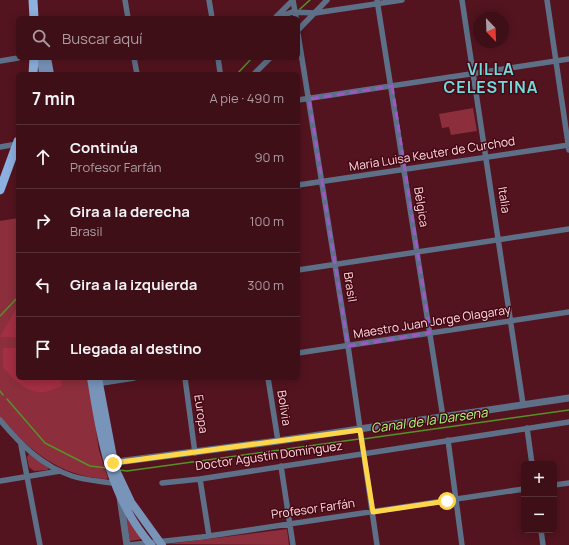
<!DOCTYPE html>
<html lang="es">
<head>
<meta charset="utf-8">
<style>
	:root { --surface:#3e0f17; --page:#451820; --text:#f1f3f6; --muted:#ad9ca1; --line:#572f36 }
	body { margin:0; font-family:Manrope,sans-serif; background:var(--page); color:var(--text) }
	.controls { position:absolute; right:12px; bottom:12px; display:grid; overflow:hidden; border-radius:6px; box-shadow:0 2px 10px #0003 }
	.controls button { width:36px; height:36px; display:grid; place-items:center; padding:0; border:0; border-bottom:1px solid var(--line); background:var(--surface); color:var(--text); font:20px sans-serif }
	.compass { position:absolute; left:473px; top:12px; width:36px; height:36px; border-radius:50%; background:var(--surface); box-shadow:0 2px 10px #0003; rotate:157deg }
	.stop { position:absolute; width:12px; height:12px; margin:-9px; border:3px solid #ffd54a; border-radius:50%; background:#fff }
	.stop.end { background:#ffd54a; border-color:#fff; box-shadow:0 1px 4px #0008 }
	.list { margin:0; padding:0; list-style:none }
	h2 { display:flex; justify-content:space-between; align-items:center; height:52px; margin:0; padding:0 16px; font-size:17px }
	h2 small { font-size:13px; font-weight:400; color:var(--muted) }
	.list li { display:grid; grid-template-columns:26px 1fr auto; gap:12px; align-items:center; box-sizing:border-box; height:64px; padding:0 16px; border-top:1px solid var(--line) }
	.list b { display:block; font-size:15px; white-space:nowrap }
	.list p { margin:0; font-size:13px; white-space:nowrap; color:var(--muted) }
	.list em { font-size:13px; font-style:normal; color:var(--muted) }
	.icon { flex:none; width:22px; height:22px; fill:none; stroke:currentColor; stroke-width:2; stroke-linecap:round; stroke-linejoin:round }
	.map { position:relative; flex:none; width:569px; height:545px; overflow:hidden }
	.search { position:absolute; background:var(--surface); box-shadow:0 2px 10px #0003; left:16px; top:16px; width:284px; height:44px; display:flex; align-items:center; gap:10px; box-sizing:border-box; padding:0 14px; border-radius:6px; color:var(--muted); font-size:15px }
	.panel { position:absolute; background:var(--surface); box-shadow:0 2px 10px #0003; left:16px; top:72px; width:284px; height:308px; border-radius:6px }
	.map>svg:first-child { display:block }
</style>
</head>
<body>
<div class="map">
<svg width="569" height="545" viewBox="0 0 569 545">
	<rect width="100%" height="100%" fill="#53141f"/>
	<path fill="#8c2e3c" d="M 473,108 L 477,131 L 451,135 L 449,127 L 442,128 L 439,114 Z
		M 18,218 L 18,378 L 88,378 L 99,450 L 108,478 L 106,479 C 61,477 28,450 0,417 L 0,221 Z
		M 29,454 L 49,468 L 47,470 L 34,471 L 29,467 L 27,457 Z
		M 126,515 L 142,539 L 130,541 Z
		M 287,529 L 289,545 L 168,544 Z"/>
	<path fill="#a42e43" d="M 18,305 L 18,337 L 0,337 Z
		M 3,348 L 18,348 L 18,378 L 60,378 L 62,386 C 56,388 49,392 43,392 C 26,393 13,379 3,367 Z"/>
	<g fill="none" stroke-linecap="round" stroke-linejoin="round">
		<path stroke="#559327" stroke-width="1.5" d="M 300,9 L 310,0
			M 237,74 L 252,58
			M 0,316 L 18,297
			M 0,391 L 3,395
			M 7,399 L 45,443 L 90,466 L 107,468
			M 363,439 L 569,410
			M 119,470 L 127,471 L 359,439"/>
		<path stroke="#5e7087" stroke-width="5.5" d="M 125,0 L 128,18
			M 209,0 L 212,18
			M 293,0 L 296,18
			M 377,0 L 443,417
			M 462,0 L 523,404
			M 547,0 L 569,150
			M 276,17 L 293,0
			M 277,18 L 292,12 L 315,13 L 402,0
			M 298,30 L 327,0
			M 298,34 L 348,346 L 377,545
			M 134,58 L 137,74
			M 218,58 L 220,72
			M 0,61 L 18,58
			M 254,74 L 270,58
			M 298,100 L 569,59
			M 0,147 L 17,144
			M 298,185 L 569,145
			M 298,270 L 569,229
			M 298,353 L 569,312
			M 185,378 L 195,453
			M 268,378 L 278,441
			M 96,384 L 134,378
			M 0,420 C 20,444 42,466 72,476 C 87,481 103,481 118,484
			M 527,428 L 532,464
			M 448,440 L 462,545
			M 21,445 L 40,545
			M 281,466 L 293,545
			M 200,479 L 209,536
			M 0,481 L 60,471
			M 162,483 L 200,479 L 569,422
			M 554,485 L 569,483
			M 541,530 L 543,545
			M 129,545 L 202,537 L 524,489"/>
		<path stroke="#5e7087" stroke-width="7" d="M 109,463 L 278,441 L 569,398
			M 120,497 L 127,545"/>
		<path stroke="#7894b9" stroke-width="8" d="M 41,58 L 43,74
			M 47,58 L 50,74
			M 91,378 C 101,439 109,496 151,545
			M 98,378 L 115,468 L 131,502 L 162,545"/>
		<path stroke="#8cb0df" stroke-width="9" d="M 33,0 L 34,18
			M 33,74 L 34,58
			M 0,190 L 18,141"/>
	</g>
	<g fill="none" stroke-linecap="round" stroke-linejoin="round">
		<path stroke="#ffd54a" stroke-width="5" d="M 113,463 L 360,430 L 373,512 L 447,501"/>
	</g>
	<path fill="none" stroke="#9c58c7" stroke-width="3" stroke-dasharray="8 5" stroke-linejoin="round" d="M 392,86 L 430,333 L 348,346 L 309,99 Z"/>
	<g text-anchor="middle" stroke-width="3" stroke-linejoin="round" paint-order="stroke">
		<g font-size="12" fill="#fddcde" stroke="#470815">
			<text transform="translate(432 154) rotate(-9)" y="4">María Luisa Keuter de Curchod</text>
			<text transform="translate(504 200) rotate(81)" y="4">Italia</text>
			<text transform="translate(421 207) rotate(81)" y="4">Bélgica</text>
			<text transform="translate(350 287) rotate(81)" y="4">Brasil</text>
			<text transform="translate(432 322) rotate(-9)" y="4">Maestro Juan Jorge Olagaray</text>
			<text transform="translate(284 408) rotate(81)" y="4">Bolivia</text>
			<text transform="translate(201 414) rotate(82)" y="4">Europa</text>
			<text transform="translate(269 456) rotate(-8)" y="4">Doctor Agustín Domínguez</text>
			<text transform="translate(313 509) rotate(-8)" y="4">Profesor Farfán</text>
		</g>
		<g font-size="13" font-style="italic" fill="#aeff7c" stroke="#470815">
			<text transform="translate(429 420) rotate(-8)" y="5">Canal de la Darsena</text>
		</g>
		<g font-size="16" font-weight="bold" letter-spacing="1" fill="#6fdcdb" stroke="#470815">
			<text x="491" y="75">VILLA<tspan x="491" dy="18">CELESTINA</tspan></text>
		</g>
	</g>
</svg>
<div class="controls">
<button>+</button>
<button>−</button>
</div>
<svg class="compass" viewBox="-18 -18 36 36"><path d="M0-13l5 13h-10z" fill="#e53935"/><path d="M0 13l5-13h-10z" fill="#ad9ca1"/></svg>
<div class="stop" style="left:447px;top:501px"></div>
<div class="stop end" style="left:113px;top:463px"></div>
<div class="search"><svg class="icon" aria-label="search" viewBox="0 0 24 24"><circle cx="10" cy="10" r="6"/><path d="M15 15l6 6"/></svg>Buscar aquí</div>
<section class="panel">
<h2>7 min<small>A pie · 490 m</small></h2>
<ul class="list">
<li><svg class="icon" aria-label="ahead" viewBox="0 0 24 24"><path d="M12 20V5M6 11l6-6 6 6"/></svg><div><b>Continúa</b><p>Profesor Farfán</p></div><em>90 m</em></li>
<li><svg class="icon" aria-label="right" viewBox="0 0 24 24"><path d="M7 20v-9h11M14 6l5 5-5 5"/></svg><div><b>Gira a la derecha</b><p>Brasil</p></div><em>100 m</em></li>
<li><svg class="icon" aria-label="left" viewBox="0 0 24 24"><path d="M17 20v-9H6M10 6l-5 5 5 5"/></svg><div><b>Gira a la izquierda</b></div><em>300 m</em></li>
<li><svg class="icon" aria-label="arrive" viewBox="0 0 24 24"><path d="M6 21V4h12l-3 4 3 4H6"/></svg><div><b>Llegada al destino</b></div></li>
</ul>
</section>
</div>
</body>
</html>
